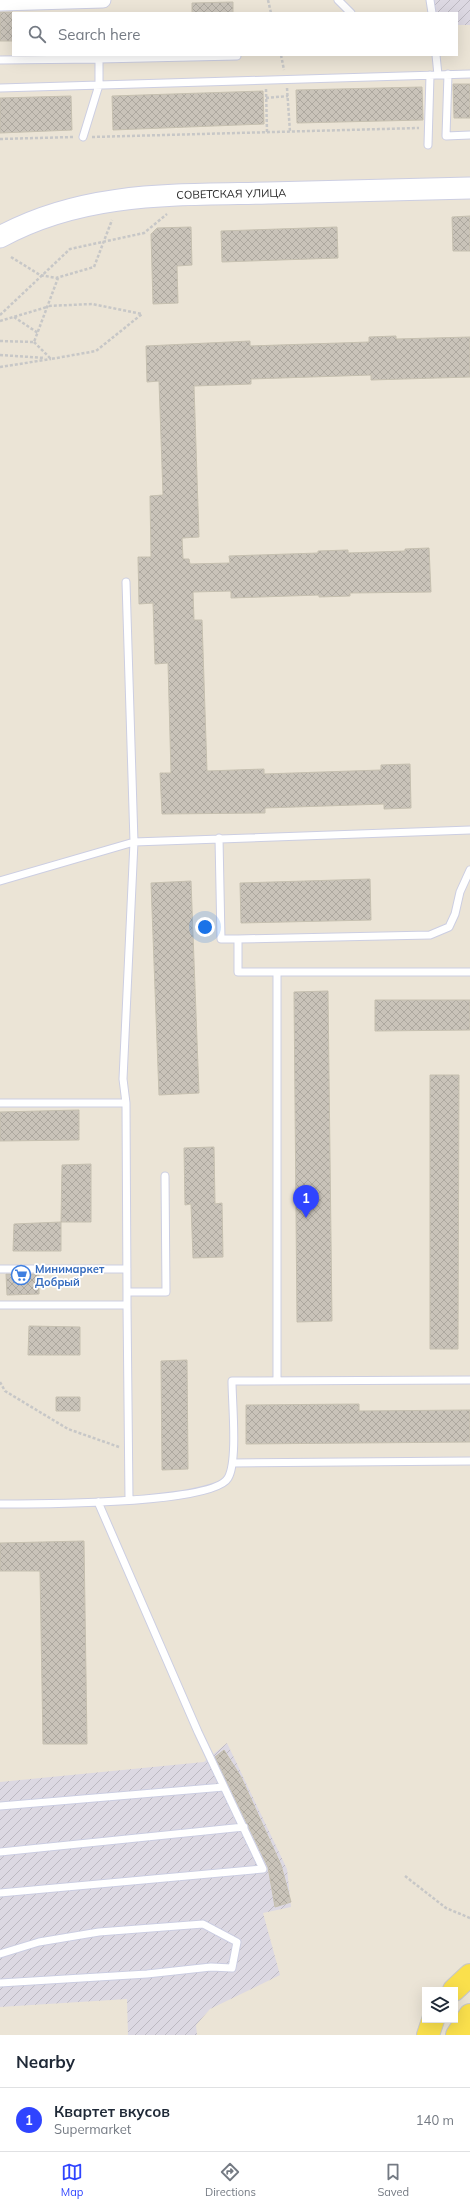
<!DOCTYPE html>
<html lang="en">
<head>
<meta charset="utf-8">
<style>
	:root { --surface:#fff; --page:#f6f6f7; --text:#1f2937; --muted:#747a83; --line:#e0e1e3; --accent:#2f44ff }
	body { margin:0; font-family:Mulish,sans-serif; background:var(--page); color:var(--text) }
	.controls { position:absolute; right:12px; bottom:12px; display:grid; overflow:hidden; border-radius:0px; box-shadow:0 4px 16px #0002 }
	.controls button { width:36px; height:36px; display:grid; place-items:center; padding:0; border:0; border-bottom:1px solid var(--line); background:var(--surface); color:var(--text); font:20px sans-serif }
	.you { position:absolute; left:205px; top:927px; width:14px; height:14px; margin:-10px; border:3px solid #fff; border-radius:50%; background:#1a73e8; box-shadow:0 0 0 6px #1a73e833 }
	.badge { display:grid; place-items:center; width:26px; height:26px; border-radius:50%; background:var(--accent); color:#fff; font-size:13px; font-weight:700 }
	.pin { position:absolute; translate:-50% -33px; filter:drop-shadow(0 1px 2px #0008) }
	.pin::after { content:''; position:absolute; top:21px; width:14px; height:12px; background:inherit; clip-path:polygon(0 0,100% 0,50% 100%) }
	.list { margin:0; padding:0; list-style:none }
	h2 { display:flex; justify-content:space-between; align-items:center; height:52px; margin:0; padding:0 16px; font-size:17px }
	h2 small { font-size:13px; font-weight:400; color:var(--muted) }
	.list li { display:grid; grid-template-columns:26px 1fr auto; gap:12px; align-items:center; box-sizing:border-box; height:64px; padding:0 16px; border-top:1px solid var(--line) }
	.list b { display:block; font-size:15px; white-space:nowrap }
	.list p { margin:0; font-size:13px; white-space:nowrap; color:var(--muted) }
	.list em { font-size:13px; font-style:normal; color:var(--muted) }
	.icon { flex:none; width:22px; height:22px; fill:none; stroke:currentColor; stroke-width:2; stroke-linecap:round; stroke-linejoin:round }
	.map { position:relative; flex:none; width:470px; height:2035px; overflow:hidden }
	.search { position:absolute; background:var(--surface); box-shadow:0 4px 16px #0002; left:12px; right:12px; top:12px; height:44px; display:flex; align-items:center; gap:10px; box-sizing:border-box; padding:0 14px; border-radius:0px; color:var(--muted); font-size:15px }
	.sheet { height:116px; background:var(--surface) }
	nav { display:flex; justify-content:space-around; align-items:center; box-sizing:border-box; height:56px; border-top:1px solid var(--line); background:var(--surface); font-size:11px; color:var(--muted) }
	nav a { display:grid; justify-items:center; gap:2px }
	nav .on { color:var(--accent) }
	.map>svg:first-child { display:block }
</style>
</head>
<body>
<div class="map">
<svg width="470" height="2035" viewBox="0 0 470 2035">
	<defs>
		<pattern id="industrial-furrows" width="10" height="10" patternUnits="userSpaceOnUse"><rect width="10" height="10" fill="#dcd8e2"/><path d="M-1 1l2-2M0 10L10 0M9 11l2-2" fill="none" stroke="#bdb9c2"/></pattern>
		<pattern id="building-cross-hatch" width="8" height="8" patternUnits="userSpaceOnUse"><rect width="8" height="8" fill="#c9c3b9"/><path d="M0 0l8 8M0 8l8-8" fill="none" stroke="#ada89f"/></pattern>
	</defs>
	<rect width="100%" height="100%" fill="#ebe4d6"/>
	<path fill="url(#industrial-furrows)" d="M 434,0 L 470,0 L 470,25 L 457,25 L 457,13 L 434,13 Z
		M 227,1743 L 287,1869 L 291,1907 L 263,1913 L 280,1975 L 210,2009 L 196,2025 L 197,2035 L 128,2035 L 127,1999 L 0,2007 L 0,1782 L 204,1762 Z"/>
	<path fill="url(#building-cross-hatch)" stroke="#c6c0b0" d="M 233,2 L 233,13 L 192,13 L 192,3 Z
		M 0,12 L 13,12 L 13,41 L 0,41 Z
		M 453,84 L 470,84 L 470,118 L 454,118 Z
		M 422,87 L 423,120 L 297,123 L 296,90 Z
		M 263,91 L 264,124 L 113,130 L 112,96 Z
		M 71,96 L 72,130 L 0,133 L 0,98 Z
		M 470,216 L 470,251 L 453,251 L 452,217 Z
		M 191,227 L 192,265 L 177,266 L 178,303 L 153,304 L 151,234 L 157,228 Z
		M 337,227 L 338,258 L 222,262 L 221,231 Z
		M 396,336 L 396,339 L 470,337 L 470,377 L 371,380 L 371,375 L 251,379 L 251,384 L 194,386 L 199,537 L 182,538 L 183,559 L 189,559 L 190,564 L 230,563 L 229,556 L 318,553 L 318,551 L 348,550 L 348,553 L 405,551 L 405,549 L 429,548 L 431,592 L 350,593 L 350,596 L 319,597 L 319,595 L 231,598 L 231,591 L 193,592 L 194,620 L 202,620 L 207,771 L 264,769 L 264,774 L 381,770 L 381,765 L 410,764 L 411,808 L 384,809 L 384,804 L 265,808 L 265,813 L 162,814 L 160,773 L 171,773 L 168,663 L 155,664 L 153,603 L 139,604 L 138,557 L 151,557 L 150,496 L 163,495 L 159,381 L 147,382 L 146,346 L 250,341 L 250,346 L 369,342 L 369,337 Z
		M 370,879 L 371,920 L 241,923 L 240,883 Z
		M 191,881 L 199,1093 L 159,1095 L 151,883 Z
		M 328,991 L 332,1321 L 297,1322 L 294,992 Z
		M 375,1000 L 470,1000 L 470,1030 L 375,1031 Z
		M 430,1075 L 459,1075 L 458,1349 L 430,1349 Z
		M 79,1110 L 79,1140 L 0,1141 L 0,1112 Z
		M 214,1147 L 215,1204 L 222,1203 L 223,1257 L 193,1258 L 191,1204 L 185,1205 L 184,1148 Z
		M 91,1164 L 91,1222 L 61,1222 L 62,1165 Z
		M 61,1222 L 61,1251 L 13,1251 L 14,1224 Z
		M 6,1274 L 39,1274 L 39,1294 L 7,1295 Z
		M 29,1326 L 80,1327 L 80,1355 L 28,1355 Z
		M 187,1360 L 188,1469 L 162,1470 L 161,1361 Z
		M 56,1397 L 80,1397 L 80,1411 L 56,1411 Z
		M 359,1404 L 359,1411 L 470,1410 L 470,1442 L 246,1444 L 246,1405 Z
		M 84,1541 L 87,1744 L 43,1744 L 40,1571 L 0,1571 L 0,1543 Z
		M 224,1750 L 241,1777 L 281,1865 L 291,1902 L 275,1907 L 268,1867 L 215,1757 Z"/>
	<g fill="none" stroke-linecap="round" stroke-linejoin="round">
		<defs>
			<path id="service" d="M 338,0 L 351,13
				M 430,0 L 432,13
				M 436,55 L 438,75
				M 0,60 L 99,59
				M 448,74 L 446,136 L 470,135
				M 0,88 L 470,74
				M 83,137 L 99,85 L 99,59 L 237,56
				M 428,145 L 430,75
				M 126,582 L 134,842 L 123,1079 L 126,1103
				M 219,838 L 221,939 L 238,939 L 238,972 L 277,972
				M 0,881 L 134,842 L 470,830
				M 238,939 L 430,935 L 449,927 L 455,914 L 460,892 L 470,870
				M 0,1103 L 126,1103 L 127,1292 L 127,1305 L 0,1305
				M 0,1269 L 127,1269
				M 127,1292 L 166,1292 L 165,1176
				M 127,1305 L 129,1499
				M 277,1381 L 277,972 L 470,972
				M 233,1463 L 470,1461
				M 0,1504 C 35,1504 214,1504 228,1478 C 238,1461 232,1403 232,1381 L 470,1380
				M 0,1806 L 224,1787
				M 0,1852 L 244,1827
				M 0,1893 L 263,1869 L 198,1732 L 98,1502
				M 0,1954 L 39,1942 L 99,1932 L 203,1924 L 237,1942 L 232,1968 L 211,1967 L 147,1974 L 0,1983"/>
			<path id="minor" d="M 0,3 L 103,0"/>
			<g id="secondary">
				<path id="s1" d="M 0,237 C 84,191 175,195 268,193 C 335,191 403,190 470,188"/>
			</g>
			<path id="primary" d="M 454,1990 L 470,1975
				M 428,2035 L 433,2020
				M 457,2035 L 470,2015"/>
		</defs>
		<use href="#service" stroke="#cccee2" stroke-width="9"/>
		<use href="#minor" stroke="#cccee2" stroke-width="17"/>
		<use href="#secondary" stroke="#cccee2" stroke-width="23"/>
		<use href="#primary" stroke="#c7c7c7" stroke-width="24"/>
		<path stroke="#c7c7c7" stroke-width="2.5" stroke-dasharray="3 2" stroke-linecap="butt" d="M 268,0 L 271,13
			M 281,55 L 284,70
			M 287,88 L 290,132
			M 266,89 L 267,132
			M 266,98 L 288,96
			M 92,137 L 419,128
			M 0,139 L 73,137
			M 11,257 L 40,275 L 56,278 L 94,267 L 112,220
			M 0,315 L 70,249 L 144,233 L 167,214
			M 14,317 L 38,333
			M 0,321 L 47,307
			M 0,341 L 34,342 L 58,278
			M 34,342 L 51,359 L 96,351 L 142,314 L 92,304 L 48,306
			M 0,355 L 45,358
			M 0,367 L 51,359
			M 0,1382 L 5,1391 L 68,1429 L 119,1447
			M 405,1876 L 446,1908 L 470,1918"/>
		<use href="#service" stroke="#fff" stroke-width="7"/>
		<use href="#minor" stroke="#fff" stroke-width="15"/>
		<use href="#secondary" stroke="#fff" stroke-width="21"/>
		<use href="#primary" stroke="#fae04c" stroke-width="22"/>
	</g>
	<defs>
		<symbol id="supermarket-ring" viewBox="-11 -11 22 22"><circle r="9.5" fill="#fff" stroke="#3f7fe0" stroke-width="1.5"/><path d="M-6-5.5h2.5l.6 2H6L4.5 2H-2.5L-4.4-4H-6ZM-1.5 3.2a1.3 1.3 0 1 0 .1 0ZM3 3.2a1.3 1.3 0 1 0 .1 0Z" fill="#3f7fe0"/></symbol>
	</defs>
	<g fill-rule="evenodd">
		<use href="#supermarket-ring" x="10" y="1264" width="22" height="22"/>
	</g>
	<g text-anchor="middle" stroke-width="3.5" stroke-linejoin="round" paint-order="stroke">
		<g font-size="11" fill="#272727" stroke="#fff">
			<text dy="4" stroke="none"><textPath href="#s1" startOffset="238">СОВЕТСКАЯ УЛИЦА</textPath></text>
		</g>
		<g font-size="11" font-weight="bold" fill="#366cbe" stroke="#fff" text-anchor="start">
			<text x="35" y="1273">Минимаркет<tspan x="35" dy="13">Добрый</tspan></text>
		</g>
	</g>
</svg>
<div class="controls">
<button><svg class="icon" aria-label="layers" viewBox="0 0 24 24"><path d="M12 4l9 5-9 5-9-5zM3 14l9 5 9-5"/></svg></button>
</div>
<div class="you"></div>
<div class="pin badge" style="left:306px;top:1218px">1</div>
<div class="search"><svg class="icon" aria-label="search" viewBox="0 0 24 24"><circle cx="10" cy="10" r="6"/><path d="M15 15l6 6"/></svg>Search here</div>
</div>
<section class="sheet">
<h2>Nearby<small></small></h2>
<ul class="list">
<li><span class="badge">1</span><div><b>Квартет вкусов</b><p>Supermarket</p></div><em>140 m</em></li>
</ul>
</section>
<nav>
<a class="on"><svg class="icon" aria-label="map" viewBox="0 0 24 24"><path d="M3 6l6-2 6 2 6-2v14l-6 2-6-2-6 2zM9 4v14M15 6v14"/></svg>Map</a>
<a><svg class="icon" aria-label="directions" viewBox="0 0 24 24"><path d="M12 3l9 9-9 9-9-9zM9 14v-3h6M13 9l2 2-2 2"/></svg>Directions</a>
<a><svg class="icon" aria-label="saved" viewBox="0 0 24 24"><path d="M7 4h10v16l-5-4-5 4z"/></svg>Saved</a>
</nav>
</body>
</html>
